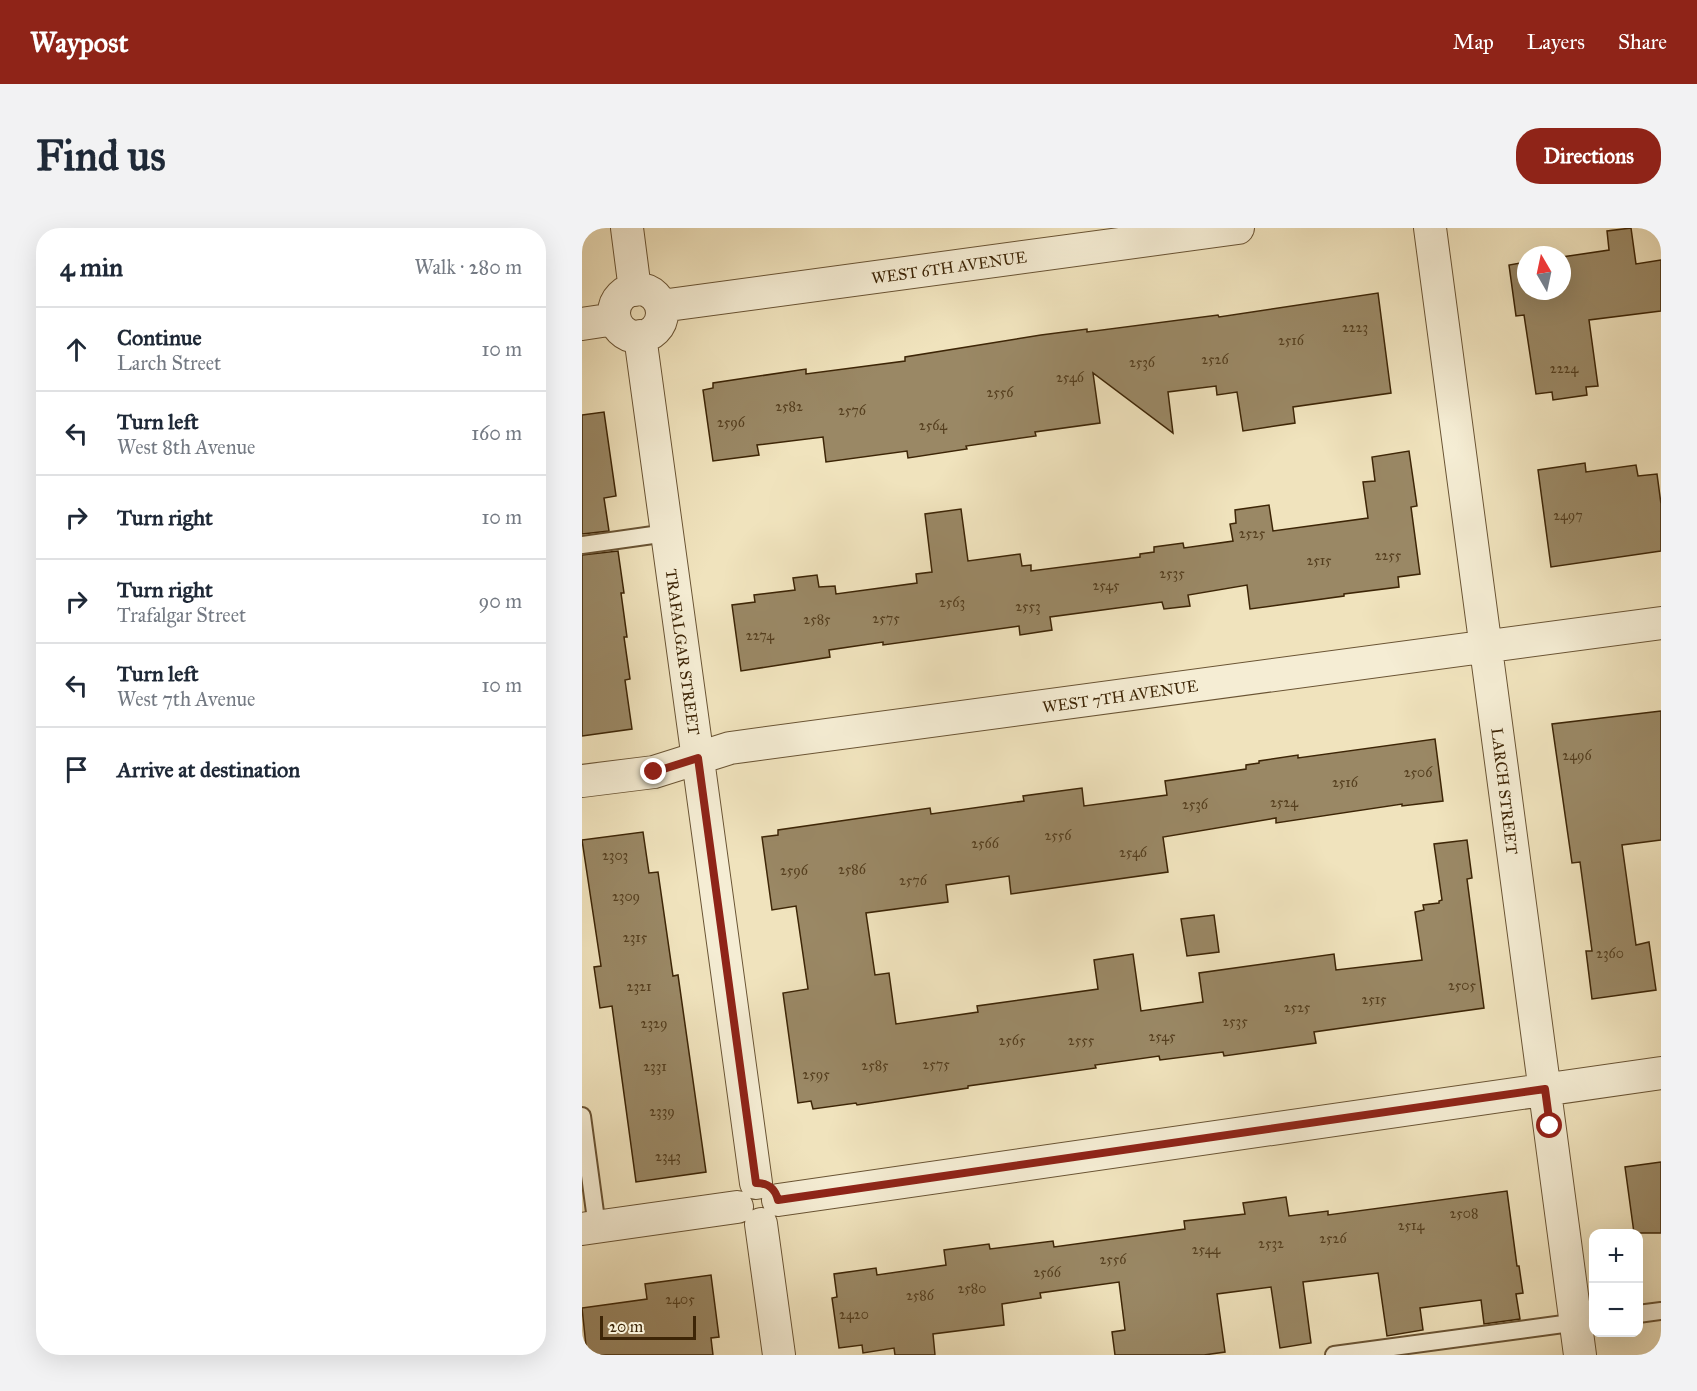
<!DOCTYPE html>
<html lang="en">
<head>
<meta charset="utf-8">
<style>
	:root { --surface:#fff; --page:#f2f2f3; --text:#1f2937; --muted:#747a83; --line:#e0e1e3; --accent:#8f2418 }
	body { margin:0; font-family:"IM FELL Great Primer",serif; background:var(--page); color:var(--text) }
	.controls { position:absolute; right:18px; bottom:18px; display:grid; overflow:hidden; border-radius:12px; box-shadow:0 6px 24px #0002 }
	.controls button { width:54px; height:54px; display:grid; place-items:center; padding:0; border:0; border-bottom:2px solid var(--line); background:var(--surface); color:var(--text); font:30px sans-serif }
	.compass { position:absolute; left:935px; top:18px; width:54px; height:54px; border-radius:50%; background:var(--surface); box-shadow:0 6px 24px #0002; rotate:351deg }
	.scale { position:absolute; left:18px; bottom:15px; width:96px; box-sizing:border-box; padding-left:6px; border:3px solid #3d2506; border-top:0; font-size:16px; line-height:21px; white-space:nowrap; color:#3d2506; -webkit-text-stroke:4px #f5edd4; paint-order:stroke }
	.stop { position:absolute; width:18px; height:18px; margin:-14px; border:4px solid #8f2418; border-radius:50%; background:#fff }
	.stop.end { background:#8f2418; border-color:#fff; box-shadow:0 2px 6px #0008 }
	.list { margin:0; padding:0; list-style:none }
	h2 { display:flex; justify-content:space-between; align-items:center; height:78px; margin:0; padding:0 24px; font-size:26px }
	h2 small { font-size:20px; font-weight:400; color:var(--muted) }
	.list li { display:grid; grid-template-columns:39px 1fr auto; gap:18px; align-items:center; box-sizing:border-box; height:84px; padding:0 24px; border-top:2px solid var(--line) }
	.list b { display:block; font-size:22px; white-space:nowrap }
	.list p { margin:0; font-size:20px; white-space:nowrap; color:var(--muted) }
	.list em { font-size:20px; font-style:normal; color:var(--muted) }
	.icon { flex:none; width:33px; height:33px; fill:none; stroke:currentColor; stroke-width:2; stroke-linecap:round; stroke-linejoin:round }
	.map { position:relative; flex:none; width:1079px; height:1127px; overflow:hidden; border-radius:24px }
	header { display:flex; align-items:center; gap:36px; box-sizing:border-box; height:84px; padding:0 30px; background:var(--accent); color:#fff }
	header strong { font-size:28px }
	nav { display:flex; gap:33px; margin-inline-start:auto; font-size:21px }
	.intro { display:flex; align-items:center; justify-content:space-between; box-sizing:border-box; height:144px; padding:0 36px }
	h1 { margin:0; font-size:42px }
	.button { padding:15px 27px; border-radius:24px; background:var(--accent); color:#fff; font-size:21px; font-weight:700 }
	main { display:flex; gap:36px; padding:0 36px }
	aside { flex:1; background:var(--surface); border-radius:24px; box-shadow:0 6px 24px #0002 }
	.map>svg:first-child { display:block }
</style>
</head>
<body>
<header>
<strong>Waypost</strong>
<nav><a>Map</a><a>Layers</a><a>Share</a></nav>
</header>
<div class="intro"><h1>Find us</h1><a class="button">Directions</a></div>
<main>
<aside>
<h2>4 min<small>Walk · 280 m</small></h2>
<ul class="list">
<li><svg class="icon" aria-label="ahead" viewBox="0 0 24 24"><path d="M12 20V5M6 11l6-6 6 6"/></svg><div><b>Continue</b><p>Larch Street</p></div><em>10 m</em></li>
<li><svg class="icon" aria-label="left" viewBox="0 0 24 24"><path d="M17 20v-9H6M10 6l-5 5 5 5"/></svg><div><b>Turn left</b><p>West 8th Avenue</p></div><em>160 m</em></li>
<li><svg class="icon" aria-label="right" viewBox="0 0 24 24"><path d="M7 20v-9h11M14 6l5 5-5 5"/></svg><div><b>Turn right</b></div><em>10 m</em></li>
<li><svg class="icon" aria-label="right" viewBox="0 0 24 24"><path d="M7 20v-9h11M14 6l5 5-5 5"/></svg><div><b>Turn right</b><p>Trafalgar Street</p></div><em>90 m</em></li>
<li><svg class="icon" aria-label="left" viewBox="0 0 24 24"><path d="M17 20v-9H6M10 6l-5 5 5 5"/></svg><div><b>Turn left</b><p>West 7th Avenue</p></div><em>10 m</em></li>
<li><svg class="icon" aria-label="arrive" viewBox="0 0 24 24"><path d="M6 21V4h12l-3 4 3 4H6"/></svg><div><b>Arrive at destination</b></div></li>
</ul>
</aside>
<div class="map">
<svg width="1079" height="1127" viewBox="0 0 1079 1127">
	<rect width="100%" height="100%" fill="#f0e3bd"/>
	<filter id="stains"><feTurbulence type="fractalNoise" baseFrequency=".00333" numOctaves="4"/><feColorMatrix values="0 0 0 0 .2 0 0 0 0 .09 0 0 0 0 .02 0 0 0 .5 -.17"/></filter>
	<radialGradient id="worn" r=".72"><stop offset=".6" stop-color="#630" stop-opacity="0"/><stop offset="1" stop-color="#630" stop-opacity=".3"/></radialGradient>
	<path fill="#9a8865" stroke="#3d2506" stroke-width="1.5" d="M 1049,0 L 1054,36 L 1079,32 L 1079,83 L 1007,92 L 1016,158 L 1004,159 L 1005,167 L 971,172 L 970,164 L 954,166 L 942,87 L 934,88 L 927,37 L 944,34 L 944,63 L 980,63 L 980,29 L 1027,22 L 1025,3 Z
		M 796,65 L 809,165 L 711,179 L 713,195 L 661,203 L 655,164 L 635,167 L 634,158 L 586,164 L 591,205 L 511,145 L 518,195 L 453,204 L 454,208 L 384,218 L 385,221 L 326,230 L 325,223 L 244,234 L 241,209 L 175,217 L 177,227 L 131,233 L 121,162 L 131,160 L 131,155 L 224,141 L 224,146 L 323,133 L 323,129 L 459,107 L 505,101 L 505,104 L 636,87 L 637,89 Z
		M 22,184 L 34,268 L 22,270 L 27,303 L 0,306 L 0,187 Z
		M 827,223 L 835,278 L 829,279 L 838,346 L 816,349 L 817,359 L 762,366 L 762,368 L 668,381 L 665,357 L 606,367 L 608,378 L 582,381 L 580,374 L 468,389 L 470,402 L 438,407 L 437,398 L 301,417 L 301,414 L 247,422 L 248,429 L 159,443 L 150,377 L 173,374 L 172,367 L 213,362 L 211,350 L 235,347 L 237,359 L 253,358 L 254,366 L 335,355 L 334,346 L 350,344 L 343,286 L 379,281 L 386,333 L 438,326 L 440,338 L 449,337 L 449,343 L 558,329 L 558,326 L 572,324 L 572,319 L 601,315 L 602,320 L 651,313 L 648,296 L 654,295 L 653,282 L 687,277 L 691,303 L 786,290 L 781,254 L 793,253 L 790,229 Z
		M 1003,235 L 1004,244 L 1054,237 L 1056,248 L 1075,246 L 1079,276 L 1079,323 L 969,339 L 956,242 Z
		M 36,323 L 42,365 L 39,365 L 45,409 L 42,409 L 48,451 L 43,452 L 50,501 L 0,508 L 0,327 Z
		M 1079,483 L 1079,612 L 1040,617 L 1054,717 L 1067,714 L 1074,762 L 1010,771 L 1004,723 L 1010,723 L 998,634 L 990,635 L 970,496 Z
		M 853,511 L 861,573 L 820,578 L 820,576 L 694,595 L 694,590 L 581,609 L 586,644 L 429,666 L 427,648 L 364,657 L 366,674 L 284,685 L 293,747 L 307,745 L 314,796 L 396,784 L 395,778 L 516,761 L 512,732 L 551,726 L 559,783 L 621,774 L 617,745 L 752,726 L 754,742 L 840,732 L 833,684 L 842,682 L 841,677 L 857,675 L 857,673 L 860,672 L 852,616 L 885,612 L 890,650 L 885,651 L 902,780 L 732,804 L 734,815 L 642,828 L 641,824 L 578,832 L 577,828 L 513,837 L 514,840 L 386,858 L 386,860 L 275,877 L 274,875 L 231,881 L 229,873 L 216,875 L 201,765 L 226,761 L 214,678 L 190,682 L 180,609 L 196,607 L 196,602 L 348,580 L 349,586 L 442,573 L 441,568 L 500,560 L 502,578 L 585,567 L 583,553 L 664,541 L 664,537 L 677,535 L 677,533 L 716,527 L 716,530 Z
		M 61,604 L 67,645 L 76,644 L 91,748 L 96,747 L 124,944 L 54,954 L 30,778 L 18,780 L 12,739 L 19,738 L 0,612 Z
		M 632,687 L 637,724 L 605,728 L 599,691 Z
		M 1079,934 L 1079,1005 L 1052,1005 L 1043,939 Z
		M 925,963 L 935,1038 L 937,1038 L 941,1065 L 934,1066 L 938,1091 L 902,1096 L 899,1072 L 838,1080 L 841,1102 L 805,1108 L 796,1045 L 721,1054 L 729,1115 L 698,1120 L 689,1059 L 635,1066 L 643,1124 L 622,1127 L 533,1127 L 530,1104 L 543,1102 L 537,1054 L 458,1065 L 459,1070 L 420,1076 L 422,1097 L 351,1106 L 353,1127 L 313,1127 L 312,1120 L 281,1125 L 280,1117 L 257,1120 L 250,1070 L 255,1069 L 252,1046 L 294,1040 L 295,1047 L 364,1037 L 362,1022 L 407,1016 L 408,1021 L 471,1013 L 472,1019 L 603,1001 L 602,993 L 663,986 L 661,975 L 704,969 L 707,988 L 746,983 L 746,987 Z
		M 129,1047 L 137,1109 L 129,1110 L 131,1127 L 5,1127 L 0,1080 L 65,1071 L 63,1056 Z"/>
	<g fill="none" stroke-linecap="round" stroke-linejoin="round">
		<defs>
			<path id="service" d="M 0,317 L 85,305
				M 0,888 L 15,999
				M 1056,1086 L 1079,1083
				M 752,1127 L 1011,1092"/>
			<path id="minor" d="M 45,0 L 53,62
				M 848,0 L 998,1127
				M32 85a24 24 0 1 1 48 0a24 24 0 1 1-48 0Z
				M 79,78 L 656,0
				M 0,96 L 33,91
				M 58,108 L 174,955
				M 0,553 L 72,544 L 148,520 L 1079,395
				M 196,972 L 1079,845
				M 179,996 L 197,1127
				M 0,1001 L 155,979"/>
		</defs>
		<use href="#service" stroke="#6a5434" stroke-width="20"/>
		<use href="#minor" stroke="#6a5434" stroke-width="34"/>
		<use href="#service" stroke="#f5edd4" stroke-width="16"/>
		<use href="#minor" stroke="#f5edd4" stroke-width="32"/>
	</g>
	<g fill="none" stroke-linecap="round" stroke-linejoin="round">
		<path stroke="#8f2418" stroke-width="8" d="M 72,544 L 116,530 L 174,955 C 186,955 193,960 196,972 L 963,861 L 968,898"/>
	</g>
	<g text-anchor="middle" stroke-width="4.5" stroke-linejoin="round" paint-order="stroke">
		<g font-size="14" fill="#543e1e">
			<text x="773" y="104">2223</text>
			<text x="709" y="117">2516</text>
			<text x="633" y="136">2526</text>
			<text x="560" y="139">2536</text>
			<text x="982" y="145">2224</text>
			<text x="488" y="154">2546</text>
			<text x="418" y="169">2556</text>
			<text x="207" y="183">2582</text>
			<text x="270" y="187">2576</text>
			<text x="149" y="199">2596</text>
			<text x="351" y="202">2564</text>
			<text x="986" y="292">2497</text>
			<text x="670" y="310">2525</text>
			<text x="806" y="332">2255</text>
			<text x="737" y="337">2515</text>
			<text x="590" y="350">2535</text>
			<text x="524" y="362">2545</text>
			<text x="370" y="379">2563</text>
			<text x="446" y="383">2553</text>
			<text x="304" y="395">2575</text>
			<text x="235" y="396">2585</text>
			<text x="178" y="412">2274</text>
			<text x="995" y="532">2496</text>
			<text x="836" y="549">2506</text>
			<text x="763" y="559">2516</text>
			<text x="702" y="579">2524</text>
			<text x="613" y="581">2536</text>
			<text x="476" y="612">2556</text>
			<text x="403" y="620">2566</text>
			<text x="551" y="629">2546</text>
			<text x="33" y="632">2303</text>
			<text x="270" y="646">2586</text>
			<text x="212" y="647">2596</text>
			<text x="331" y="657">2576</text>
			<text x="44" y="673">2309</text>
			<text x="53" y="714">2315</text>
			<text x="1028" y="730">2360</text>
			<text x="880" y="762">2505</text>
			<text x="57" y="763">2321</text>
			<text x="792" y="776">2515</text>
			<text x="715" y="784">2525</text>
			<text x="653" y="798">2535</text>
			<text x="72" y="800">2329</text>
			<text x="580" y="813">2545</text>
			<text x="430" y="817">2565</text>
			<text x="499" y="817">2555</text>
			<text x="354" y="841">2575</text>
			<text x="293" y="842">2585</text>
			<text x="73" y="843">2331</text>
			<text x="234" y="851">2595</text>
			<text x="80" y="888">2339</text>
			<text x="86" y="933">2343</text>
			<text x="882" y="990">2508</text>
			<text x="829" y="1002">2514</text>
			<text x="751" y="1015">2526</text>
			<text x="689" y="1020">2532</text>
			<text x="624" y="1026">2544</text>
			<text x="531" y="1036">2556</text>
			<text x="465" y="1049">2566</text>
			<text x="390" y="1065">2580</text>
			<text x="338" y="1072">2586</text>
			<text x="98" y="1076">2405</text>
			<text x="272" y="1091">2420</text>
		</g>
		<g font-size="16" fill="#3d2506" stroke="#f5edd4">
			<text transform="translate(367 39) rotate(-8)" y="6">WEST 6TH AVENUE</text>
			<text transform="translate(101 424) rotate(82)" y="6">TRAFALGAR STREET</text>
			<text transform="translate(538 468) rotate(-8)" y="6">WEST 7TH AVENUE</text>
			<text transform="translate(923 563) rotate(83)" y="6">LARCH STREET</text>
		</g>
	</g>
	<rect width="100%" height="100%" filter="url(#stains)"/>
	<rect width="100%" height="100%" fill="url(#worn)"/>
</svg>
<div class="controls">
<button>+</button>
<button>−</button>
</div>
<svg class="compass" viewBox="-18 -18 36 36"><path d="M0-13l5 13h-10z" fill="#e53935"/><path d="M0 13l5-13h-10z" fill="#747a83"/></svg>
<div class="scale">20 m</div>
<div class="stop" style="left:968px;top:898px"></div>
<div class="stop end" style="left:72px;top:544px"></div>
</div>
</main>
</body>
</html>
